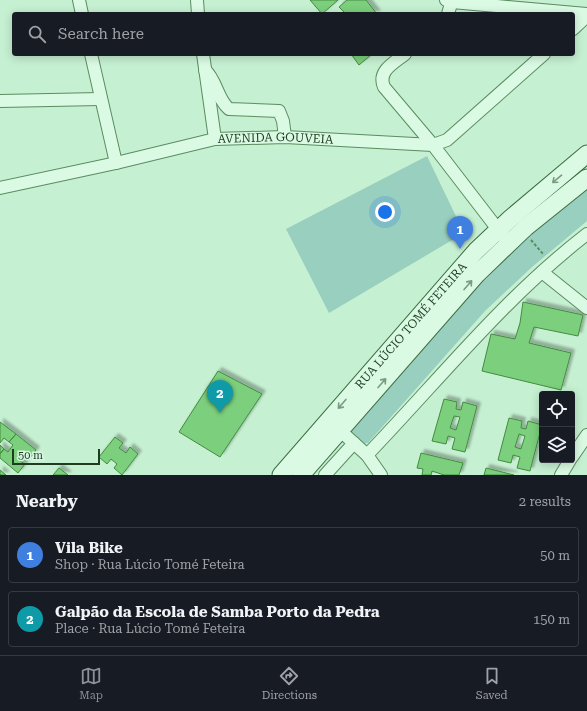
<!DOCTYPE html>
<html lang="en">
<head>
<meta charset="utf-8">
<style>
	:root { --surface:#171b24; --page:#242831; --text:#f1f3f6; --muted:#9ea1a6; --line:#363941; --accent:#8c9099 }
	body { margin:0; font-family:"Roboto Serif",serif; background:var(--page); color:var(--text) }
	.controls { position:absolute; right:12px; bottom:12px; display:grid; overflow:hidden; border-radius:4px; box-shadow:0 2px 10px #0003 }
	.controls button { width:36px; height:36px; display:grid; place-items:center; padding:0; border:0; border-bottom:1px solid var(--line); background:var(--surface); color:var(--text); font:20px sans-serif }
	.scale { position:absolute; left:12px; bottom:10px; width:88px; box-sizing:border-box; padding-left:4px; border:2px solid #1f3c21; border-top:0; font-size:11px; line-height:14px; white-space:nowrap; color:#1f3c21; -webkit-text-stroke:3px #d6f7e0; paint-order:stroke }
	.you { position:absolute; left:385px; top:212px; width:14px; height:14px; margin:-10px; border:3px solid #fff; border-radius:50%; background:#1a73e8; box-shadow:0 0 0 6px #1a73e833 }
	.badge { display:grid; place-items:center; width:26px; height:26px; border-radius:50%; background:var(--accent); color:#fff; font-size:13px; font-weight:700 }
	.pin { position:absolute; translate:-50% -33px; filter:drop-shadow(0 1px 2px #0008) }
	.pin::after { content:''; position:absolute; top:21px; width:14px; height:12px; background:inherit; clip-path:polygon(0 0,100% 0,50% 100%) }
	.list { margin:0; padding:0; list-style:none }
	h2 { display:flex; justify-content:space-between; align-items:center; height:52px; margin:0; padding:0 16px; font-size:17px }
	h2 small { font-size:13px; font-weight:400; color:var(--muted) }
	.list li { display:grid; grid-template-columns:26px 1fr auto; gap:12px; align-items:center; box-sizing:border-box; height:56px; margin:0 8px 8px; padding:0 8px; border:1px solid var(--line); border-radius:4px }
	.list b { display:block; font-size:15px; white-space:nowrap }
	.list p { margin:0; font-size:13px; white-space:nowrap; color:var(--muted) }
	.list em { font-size:13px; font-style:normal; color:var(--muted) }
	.icon { flex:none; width:22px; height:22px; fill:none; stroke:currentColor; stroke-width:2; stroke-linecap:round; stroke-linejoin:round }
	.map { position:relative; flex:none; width:587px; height:475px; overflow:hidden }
	.search { position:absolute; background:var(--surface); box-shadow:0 2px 10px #0003; left:12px; right:12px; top:12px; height:44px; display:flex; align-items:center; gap:10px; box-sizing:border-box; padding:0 14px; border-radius:4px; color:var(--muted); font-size:15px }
	.sheet { height:180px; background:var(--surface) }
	nav { display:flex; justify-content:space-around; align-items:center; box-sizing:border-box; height:56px; border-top:1px solid var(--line); background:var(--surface); font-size:11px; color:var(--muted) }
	nav a { display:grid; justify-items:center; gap:2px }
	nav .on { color:var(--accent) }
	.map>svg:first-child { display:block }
</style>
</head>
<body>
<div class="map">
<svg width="587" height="475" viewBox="0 0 587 475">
	<defs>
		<filter id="shadow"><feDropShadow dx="3.5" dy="-3.5" stdDeviation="1" flood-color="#0004"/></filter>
	</defs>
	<rect width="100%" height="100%" fill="#c6f0d2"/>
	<path fill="#99cfbe" d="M 427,156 L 464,233 L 329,313 L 286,229 Z
		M 587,187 L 587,221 L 532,267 L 485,311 L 368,443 L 363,444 L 349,433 L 470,291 L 515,246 Z"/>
	<path fill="#7ccf7b" stroke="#428c40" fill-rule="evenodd" filter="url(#shadow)" d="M 310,0 L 338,0 L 322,14 Z
		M 347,0 L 366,0 L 377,14 L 346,14 L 339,7 Z
		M 351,54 L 370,54 L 371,55 L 359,65 Z
		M 523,302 L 583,315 L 578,336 L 534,327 L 529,343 L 571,353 L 561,390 L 482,371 L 491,334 L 515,339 L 520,323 Z
		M 218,371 L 262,394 L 220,457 L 179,432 Z
		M 444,399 L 457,402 L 456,409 L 461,410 L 463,402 L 477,406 L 465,452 L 452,449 L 455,438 L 448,436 L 446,444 L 432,441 ZM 454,416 L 460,417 L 456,430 L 450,428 Z
		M 509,418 L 522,421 L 521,428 L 526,429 L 528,421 L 542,425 L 530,471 L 517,468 L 520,457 L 513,455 L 511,463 L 498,460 ZM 519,434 L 525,436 L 521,449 L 515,447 Z
		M 0,422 L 16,434 L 9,442 L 4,438 L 0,443 Z
		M 16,434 L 36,450 L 30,458 L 25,454 L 20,461 L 25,464 L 18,473 L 0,458 L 0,454 L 4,449 L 8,452 L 13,445 L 9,442 Z
		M 115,437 L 123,443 L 119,448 L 126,453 L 130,447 L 138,454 L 122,475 L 114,468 L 117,464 L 111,459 L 107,464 L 99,457 Z
		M 0,445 L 4,449 L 0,454 Z
		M 421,453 L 463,463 L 459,475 L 444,475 L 432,471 L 431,475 L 422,475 L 423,469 L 417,468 Z
		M 59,468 L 68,475 L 53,475 Z
		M 486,468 L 514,475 L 484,475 Z
		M 0,470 L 6,475 L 0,475 Z"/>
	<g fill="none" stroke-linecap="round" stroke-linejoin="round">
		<defs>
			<g id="minor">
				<path d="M 79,0 L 82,14"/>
				<path d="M 197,0 L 198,14"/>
				<path d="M 446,0 L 452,2 L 587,14"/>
				<path d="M 448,14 L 452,0"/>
				<path d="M 573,29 L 587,16"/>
				<path d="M 91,54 L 116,163"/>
				<path d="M 203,54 L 215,139"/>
				<path d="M 405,54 C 394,63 377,71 384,87 L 433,145 L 503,236"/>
				<path d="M 205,70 C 217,81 217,99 229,109 L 279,111 L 283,121 L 285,137"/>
				<path d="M 0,101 L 100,99"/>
				<path id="s1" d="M 0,188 L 116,163 L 215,139 L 285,137 L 433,145 L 447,140 L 544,54"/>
				<path d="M 542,272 L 587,308"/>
				<path d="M 334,425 L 367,455 L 381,475"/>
				<path d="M 367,455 C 439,380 504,298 587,234"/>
				<path d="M 572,457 L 587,435"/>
				<path d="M 325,475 L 354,443"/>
				<path d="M 561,475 L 570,460"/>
			</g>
			<g id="secondary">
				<path id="s2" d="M 281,475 L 476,251 L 511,218 L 587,154"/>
				<path d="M 301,475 L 477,274 L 526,227 L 587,178"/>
			</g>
		</defs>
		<use href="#minor" stroke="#5b8c60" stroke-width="14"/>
		<use href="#secondary" stroke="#3e6e42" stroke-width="19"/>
		<path stroke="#5b8c60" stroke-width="2" stroke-dasharray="3 2" stroke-linecap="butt" d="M 531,240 L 544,255"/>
		<use href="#minor" stroke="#dafae3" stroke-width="12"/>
		<use href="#secondary" stroke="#dafae3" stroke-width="17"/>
	</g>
	<defs><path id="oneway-shaft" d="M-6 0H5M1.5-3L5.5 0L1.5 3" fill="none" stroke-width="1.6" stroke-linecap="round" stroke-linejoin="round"/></defs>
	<g stroke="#7c9b82">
		<use href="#oneway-shaft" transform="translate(557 179) rotate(140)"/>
		<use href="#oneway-shaft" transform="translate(468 285) rotate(-49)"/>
		<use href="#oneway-shaft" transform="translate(382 383) rotate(-49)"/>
		<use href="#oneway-shaft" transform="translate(342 404) rotate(131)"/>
	</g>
	<g text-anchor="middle" stroke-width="3" stroke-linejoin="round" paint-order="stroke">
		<g font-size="12" fill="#1f3c21" stroke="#d6f7e0">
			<text dy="4" stroke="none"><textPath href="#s1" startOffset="281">AVENIDA GOUVEIA</textPath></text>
			<text dy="4" stroke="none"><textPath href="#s2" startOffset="198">RUA LÚCIO TOMÉ FETEIRA</textPath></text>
		</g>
	</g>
</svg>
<div class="controls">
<button><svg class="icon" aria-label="locate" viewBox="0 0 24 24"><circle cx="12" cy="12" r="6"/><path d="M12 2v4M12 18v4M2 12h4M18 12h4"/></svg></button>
<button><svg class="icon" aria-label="layers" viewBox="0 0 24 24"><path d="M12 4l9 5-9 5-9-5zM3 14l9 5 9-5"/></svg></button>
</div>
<div class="scale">50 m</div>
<div class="you"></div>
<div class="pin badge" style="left:460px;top:249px;background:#3f7fe0">1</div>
<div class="pin badge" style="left:220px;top:413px;background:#0f9aa8">2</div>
<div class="search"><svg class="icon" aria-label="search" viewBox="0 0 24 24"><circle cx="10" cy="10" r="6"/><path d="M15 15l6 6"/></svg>Search here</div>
</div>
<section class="sheet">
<h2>Nearby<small>2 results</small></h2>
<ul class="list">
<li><span class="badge" style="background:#3f7fe0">1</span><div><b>Vila Bike</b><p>Shop · Rua Lúcio Tomé Feteira</p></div><em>50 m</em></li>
<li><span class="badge" style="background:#0f9aa8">2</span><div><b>Galpão da Escola de Samba Porto da Pedra</b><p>Place · Rua Lúcio Tomé Feteira</p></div><em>150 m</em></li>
</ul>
</section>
<nav>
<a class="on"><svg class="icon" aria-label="map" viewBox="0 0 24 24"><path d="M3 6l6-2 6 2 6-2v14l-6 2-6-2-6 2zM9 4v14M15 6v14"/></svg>Map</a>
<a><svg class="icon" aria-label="directions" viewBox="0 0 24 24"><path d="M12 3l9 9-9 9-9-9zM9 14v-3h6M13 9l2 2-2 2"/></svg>Directions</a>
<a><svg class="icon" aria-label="saved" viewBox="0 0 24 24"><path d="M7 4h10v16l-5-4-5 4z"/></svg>Saved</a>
</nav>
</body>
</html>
